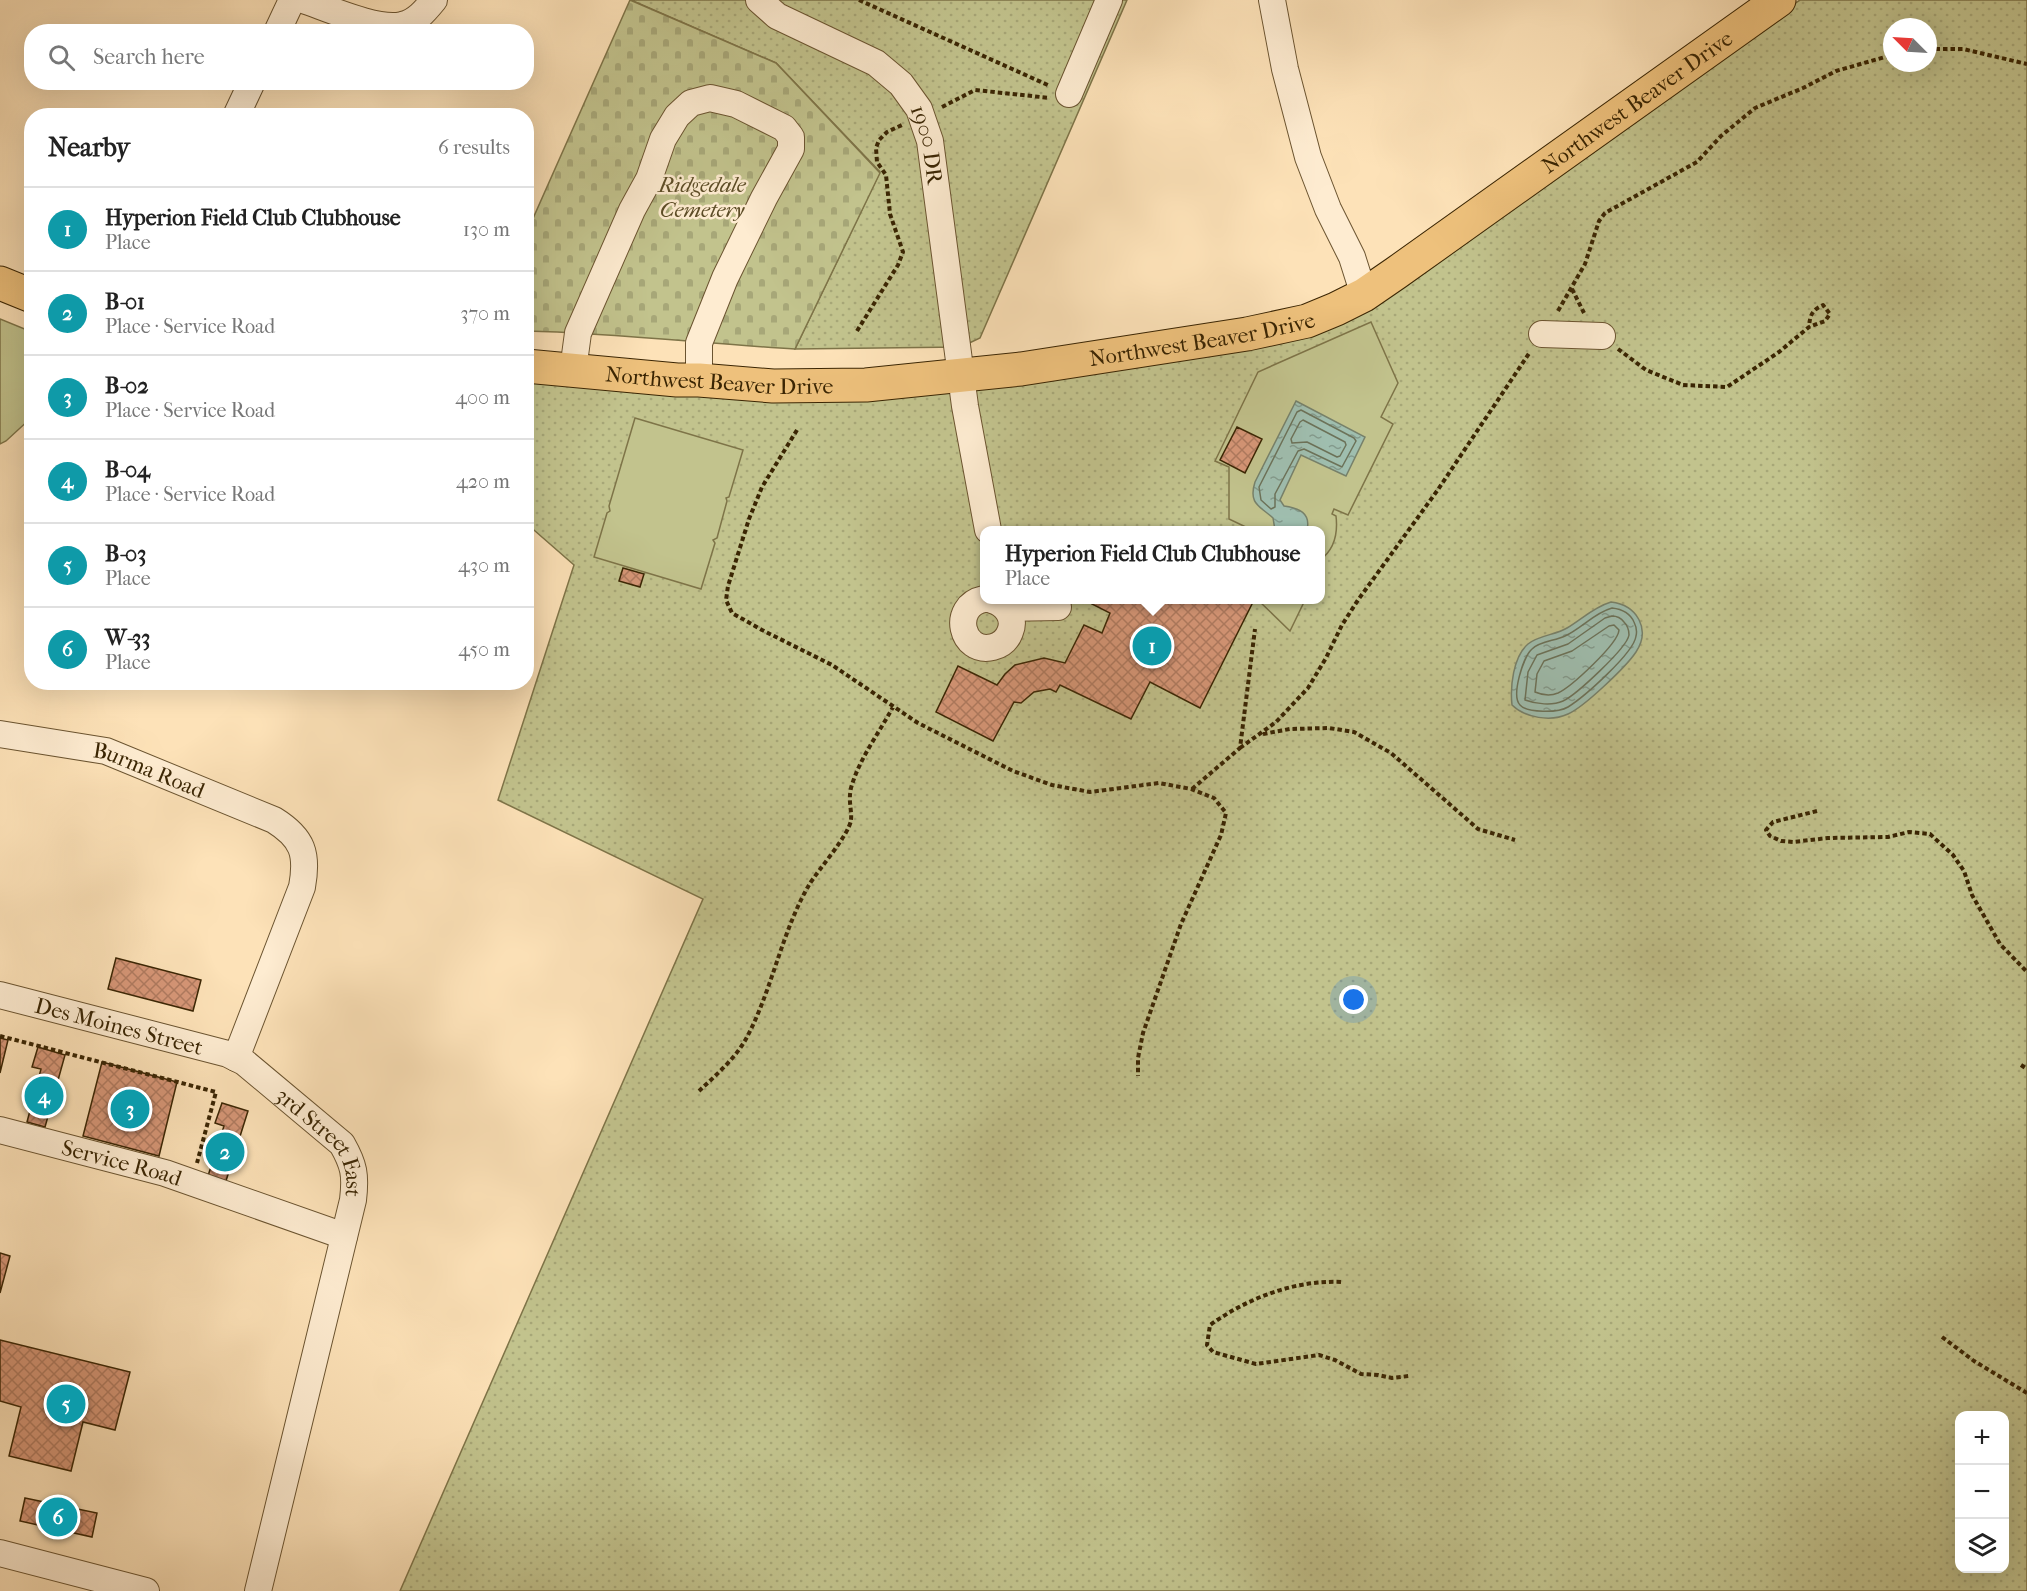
<!DOCTYPE html>
<html lang="en">
<head>
<meta charset="utf-8">
<style>
	:root { --surface:#fff; --page:#f2f2f2; --text:#222; --muted:#767676; --line:#e0e0e0; --accent:#8f2418 }
	body { margin:0; font-family:"IM FELL French Canon",serif; background:var(--page); color:var(--text) }
	.controls { position:absolute; right:18px; bottom:18px; display:grid; overflow:hidden; border-radius:12px; box-shadow:0 6px 24px #0002 }
	.controls button { width:54px; height:54px; display:grid; place-items:center; padding:0; border:0; border-bottom:2px solid var(--line); background:var(--surface); color:var(--text); font:30px sans-serif }
	.compass { position:absolute; left:1883px; top:18px; width:54px; height:54px; border-radius:50%; background:var(--surface); box-shadow:0 6px 24px #0002; rotate:294deg }
	.you { position:absolute; left:1354px; top:1000px; width:21px; height:21px; margin:-15px; border:4px solid #fff; border-radius:50%; background:#1a73e8; box-shadow:0 0 0 9px #1a73e833 }
	.badge { display:grid; place-items:center; width:39px; height:39px; border-radius:50%; background:var(--accent); color:#fff; font-size:20px; font-weight:700 }
	.pin { position:absolute; translate:-50% -50%; border:3px solid #fff; box-shadow:0 2px 6px #0006 }
	.popup { position:absolute; left:980px; top:526px; width:345px; height:78px; box-sizing:border-box; display:grid; place-content:center; border-radius:12px; background:var(--surface); filter:drop-shadow(0 2px 4px #0005); font-size:20px; white-space:nowrap; color:var(--muted) }
	.popup b { font-size:22px; color:var(--text) }
	.popup::after { content:''; position:absolute; left:50%; top:100%; margin-left:-12px; border:12px solid transparent; border-top-color:var(--surface) }
	.list { margin:0; padding:0; list-style:none }
	h2 { display:flex; justify-content:space-between; align-items:center; height:78px; margin:0; padding:0 24px; font-size:26px }
	h2 small { font-size:20px; font-weight:400; color:var(--muted) }
	.list li { display:grid; grid-template-columns:39px 1fr auto; gap:18px; align-items:center; box-sizing:border-box; height:84px; padding:0 24px; border-top:2px solid var(--line) }
	.list b { display:block; font-size:22px; white-space:nowrap }
	.list p { margin:0; font-size:20px; white-space:nowrap; color:var(--muted) }
	.list em { font-size:20px; font-style:normal; color:var(--muted) }
	.icon { flex:none; width:33px; height:33px; fill:none; stroke:currentColor; stroke-width:2; stroke-linecap:round; stroke-linejoin:round }
	.map { position:relative; flex:none; width:2027px; height:1591px; overflow:hidden }
	.search { position:absolute; background:var(--surface); box-shadow:0 6px 24px #0002; left:24px; top:24px; width:510px; height:66px; display:flex; align-items:center; gap:15px; box-sizing:border-box; padding:0 21px; border-radius:24px; color:var(--muted); font-size:22px }
	.panel { position:absolute; background:var(--surface); box-shadow:0 6px 24px #0002; left:24px; top:108px; width:510px; height:582px; border-radius:24px }
	.map>svg:first-child { display:block }
</style>
</head>
<body>
<div class="map">
<svg width="2027" height="1591" viewBox="0 0 2027 1591">
	<defs>
		<pattern id="grass-dots" width="8" height="8" patternUnits="userSpaceOnUse" patternTransform="scale(1.5)"><rect width="8" height="8" fill="#c2c38d"/><path d="M2 2h.1M6 6h.1" fill="none" stroke="#a7a778" stroke-width="1.8" stroke-linecap="round"/></pattern>
		<pattern id="cemetery-stones" width="16" height="16" patternUnits="userSpaceOnUse" patternTransform="scale(1.5)"><rect width="16" height="16" fill="#c2c38d"/><path d="M2 7V4a2 2 0 0 1 4 0v3zM10 15v-3a2 2 0 0 1 4 0v3z" fill="#a7a778"/></pattern>
		<pattern id="water-ripples" width="26" height="14" patternUnits="userSpaceOnUse" patternTransform="scale(1.5)"><rect width="26" height="14" fill="#9fbeaf"/><path d="M2 4q2-2 4 0t4 0M15 11q2-2 4 0t4 0" fill="none" stroke="#839a8c"/></pattern>
		<pattern id="building-cross-hatch" width="8" height="8" patternUnits="userSpaceOnUse" patternTransform="scale(1.5)"><rect width="8" height="8" fill="#d69677"/><path d="M0 0l8 8M0 8l8-8" fill="none" stroke="#af7a5f"/></pattern>
	</defs>
	<rect width="100%" height="100%" fill="#fde2b8"/>
	<filter id="stains"><feTurbulence type="fractalNoise" baseFrequency=".00333" numOctaves="4"/><feColorMatrix values="0 0 0 0 .2 0 0 0 0 .09 0 0 0 0 .02 0 0 0 .5 -.17"/></filter>
	<radialGradient id="worn" r=".72"><stop offset=".6" stop-color="#630" stop-opacity="0"/><stop offset="1" stop-color="#630" stop-opacity=".3"/></radialGradient>
	<path fill="url(#grass-dots)" stroke="#7e7448" stroke-width="1.5" fill-rule="evenodd" d="M 631,0 L 1127,0 L 980,338 L 961,347 L 795,349 L 880,172 L 776,63 Z
		M 1800,0 L 2027,0 L 2027,1591 L 400,1591 L 703,899 L 498,800 L 574,565 L 527,524 L 527,375 L 772,395 L 1283,336 ZM 1892,27 L 1928,27 L 1928,63 L 1892,63 ZM 984,530 L 1320,530 L 1320,600 L 984,600 ZM 1960,1416 L 2004,1416 L 2004,1568 L 1960,1568 Z"/>
	<path fill="url(#cemetery-stones)" stroke="#7e7448" stroke-width="1.5" d="M 630,0 L 776,63 L 880,173 L 795,349 C 706,344 616,333 527,331 L 527,232 Z"/>
	<path fill="#c2c38d" stroke="#7e7448" stroke-width="1.5" d="M 0,319 L 32,332 L 31,418 L 6,441 L 0,444 Z
		M 1371,322 L 1398,383 L 1381,417 L 1393,424 L 1348,515 L 1334,509 L 1332,514 L 1336,516 C 1338,533 1335,549 1320,560 L 1320,530 L 1252,530 L 1229,519 L 1229,467 L 1215,461 L 1258,372 Z
		M 635,418 L 743,450 L 729,497 L 726,498 L 727,501 L 717,538 L 713,540 L 715,543 L 701,589 L 594,557 L 607,513 L 610,511 L 609,506 Z
		M 1258,600 L 1305,600 L 1290,631 Z"/>
	<path fill="url(#water-ripples)" stroke="#77816a" stroke-width="1.5" d="M 1296,401 L 1365,437 L 1346,476 L 1301,455 L 1280,500 L 1284,506 C 1299,508 1311,513 1307,530 L 1275,530 L 1273,518 C 1260,506 1248,504 1255,482 Z
		M 1611,602 C 1637,605 1651,629 1636,652 C 1626,667 1584,707 1568,714 C 1551,722 1525,718 1512,705 C 1510,687 1513,657 1528,644 C 1539,635 1556,635 1567,628 C 1582,619 1594,607 1611,602 Z"/>
	<g fill="none" stroke-linecap="round" stroke-linejoin="round">
		<path stroke="#6c7259" stroke-width="1.5" d="M 1301,410 L 1354,438 L 1356,441 L 1342,467 L 1304,449 L 1298,451 L 1275,494 L 1275,507 L 1271,509 L 1261,500 L 1259,487 L 1297,412 Z
			M 1303,420 L 1345,442 L 1346,445 L 1340,456 L 1337,457 L 1307,442 L 1292,443 L 1291,439 L 1300,422 Z
			M 1612,608 C 1621,609 1630,613 1634,622 C 1636,626 1637,632 1636,636 C 1634,653 1584,697 1568,707 C 1558,713 1527,713 1520,705 C 1511,696 1523,657 1532,649 C 1540,641 1555,641 1565,636 C 1582,628 1594,613 1612,608 Z
			M 1612,616 C 1617,616 1621,618 1624,622 C 1627,625 1629,630 1629,635 C 1627,648 1576,695 1563,701 C 1552,706 1536,704 1525,700 L 1528,672 L 1537,655 L 1568,644 L 1605,618 Z
			M 1614,625 L 1619,630 C 1618,644 1571,687 1558,693 C 1551,696 1542,695 1535,692 L 1537,674 L 1544,661 L 1572,651 L 1609,626 Z"/>
	</g>
	<path fill="url(#building-cross-hatch)" stroke="#3a2503" stroke-width="1.5" d="M 1237,427 L 1262,439 L 1245,473 L 1220,460 Z
		M 623,568 L 644,574 L 640,587 L 619,581 Z
		M 1095,600 L 1254,600 L 1200,708 L 1150,682 L 1131,719 L 1060,685 L 1056,692 L 1050,689 L 1034,692 L 1021,703 L 1014,702 L 993,741 L 936,712 L 958,666 L 997,685 L 1005,674 L 1015,665 L 1044,658 L 1065,663 L 1084,625 L 1102,633 L 1110,613 L 1092,604 Z
		M 116,958 L 201,980 L 193,1011 L 108,989 Z
		M 0,1038 L 8,1040 L 0,1073 Z
		M 38,1047 L 65,1055 L 45,1127 L 27,1122 L 41,1069 L 32,1067 Z
		M 102,1062 L 177,1082 L 159,1156 L 83,1136 Z
		M 222,1103 L 248,1111 L 225,1184 L 207,1179 L 224,1126 L 215,1123 Z
		M 0,1253 L 10,1256 L 0,1293 Z
		M 0,1340 L 130,1372 L 115,1430 L 83,1422 L 71,1471 L 9,1456 L 21,1407 L 0,1401 Z
		M 25,1498 L 97,1513 L 92,1537 L 20,1521 Z"/>
	<g fill="none" stroke-linecap="round" stroke-linejoin="round">
		<defs>
			<g id="minor">
				<path d="M 303,0 C 327,8 378,31 402,25 C 416,22 425,11 434,0"/>
				<path id="s1" d="M 759,0 L 777,16 L 876,63 L 901,84 L 919,109 L 930,141 L 965,406 L 988,530"/>
				<path d="M 1272,0 L 1285,69 L 1308,157 L 1328,209 L 1352,257 L 1364,295"/>
				<path d="M 277,32 L 292,0"/>
				<path d="M 1069,94 L 1109,0"/>
				<path d="M 236,116 L 252,82"/>
				<path d="M 1542,334 L 1602,336"/>
				<path d="M 573,370 L 578,333 L 632,210 L 649,179 L 663,139 L 677,116 L 691,103 L 710,98 L 736,104 L 784,128 L 791,137 L 791,149 L 764,198 L 725,278 L 699,343 L 699,380"/>
				<path d="M 984,599 C 950,606 961,655 993,647 C 1001,645 1007,640 1010,632 C 1016,618 1006,604 992,600"/>
				<path d="M 1005,600 L 1007,608 L 1058,607"/>
				<path id="s2" d="M 0,734 L 106,751 L 274,820 C 303,838 308,854 302,887 L 236,1058 L 244,1062 L 342,1144 C 354,1165 356,1175 353,1200 L 258,1591"/>
				<path id="s3" d="M 0,995 L 228,1054 L 236,1058"/>
				<path id="s4" d="M 0,1130 L 165,1173 L 344,1236"/>
				<path d="M 0,1553 L 146,1591"/>
			</g>
			<g id="major">
				<path d="M 0,283 L 32,296"/>
				<path id="s5" d="M 526,366 L 677,380 L 699,380 L 773,386 L 866,385 L 1021,369 L 1247,334 L 1307,321 L 1336,309 L 1364,295 L 1396,273 L 1779,0"/>
			</g>
		</defs>
		<use href="#minor" stroke="#6b5430" stroke-width="28"/>
		<use href="#major" stroke="#3a2503" stroke-width="35"/>
		<path stroke="#3a2503" stroke-width="4" stroke-dasharray="4.5 3" stroke-linecap="butt" d="M 859,0 L 1050,86
			M 1928,49 L 1963,49 L 2027,64
			M 942,107 L 975,90 L 1050,98
			M 1572,289 L 1584,313
			M 1558,311 L 1585,264 L 1599,221 L 1605,213 L 1697,162 L 1721,136 L 1755,108 L 1803,88 L 1836,71 L 1892,55
			M 857,331 L 898,265 L 903,252 L 890,214 L 886,175 L 877,162 L 876,148 L 879,140 L 887,132 L 902,125
			M 1618,349 L 1646,370 L 1683,385 L 1727,387 L 1779,352 L 1809,327 L 1825,321 L 1830,314 L 1823,305 C 1812,310 1810,315 1809,327
			M 797,430 L 762,487 L 749,519 L 728,586 L 726,600 L 732,613 L 762,630 L 832,665 L 918,723 L 1013,771 L 1052,785 L 1090,792 L 1159,783 L 1191,789 L 1214,798 L 1226,813 L 1221,835 L 1181,924 L 1143,1033 L 1138,1058 L 1138,1076
			M 1263,734 L 1290,729 L 1329,728 L 1354,732 L 1391,753 L 1478,829 L 1515,840
			M 1240,748 L 1276,722 L 1308,688 L 1326,658 L 1342,625 L 1358,600 L 1437,491 L 1530,352
			M 1192,789 L 1240,748 L 1255,629
			M 1817,811 L 1773,822 L 1766,830 L 1770,836 L 1781,841 L 1793,842 L 1828,838 L 1888,837 L 1909,832 L 1930,834 L 1953,855 L 1964,871 L 1972,895 L 2000,944 L 2027,972
			M 0,1036 L 216,1092 L 197,1163
			M 2021,1065 L 2027,1069
			M 699,1091 C 716,1075 736,1058 747,1037 C 772,990 782,931 809,885 C 818,870 849,835 851,820 C 852,810 848,801 851,788 C 859,759 879,733 893,707
			M 1341,1282 C 1294,1280 1248,1298 1210,1325 L 1207,1345 L 1213,1352 L 1256,1364 L 1319,1355 L 1335,1360 L 1361,1374 L 1378,1375 L 1392,1378 L 1409,1376
			M 1942,1337 L 1974,1361 L 2027,1393"/>
		<use href="#minor" stroke="#feecd1" stroke-width="26"/>
		<use href="#major" stroke="#eec17c" stroke-width="33"/>
	</g>
	<g text-anchor="middle" stroke-width="5" stroke-linejoin="round" paint-order="stroke">
		<g font-size="22" fill="#3a2503" stroke="#feecd1">
			<text dy="8" stroke="none"><textPath href="#s5" startOffset="1184">Northwest Beaver Drive</textPath></text>
			<text dy="8" stroke="none"><textPath href="#s1" startOffset="234">1900 DR</textPath></text>
			<text dy="8" stroke="none"><textPath href="#s5" startOffset="680">Northwest Beaver Drive</textPath></text>
			<text dy="8" stroke="none"><textPath href="#s5" startOffset="194">Northwest Beaver Drive</textPath></text>
			<text dy="8" stroke="none"><textPath href="#s2" startOffset="154">Burma Road</textPath></text>
			<text dy="8" stroke="none"><textPath href="#s3" startOffset="123">Des Moines Street</textPath></text>
			<text dy="8" stroke="none"><textPath href="#s2" startOffset="675">3rd Street East</textPath></text>
			<text dy="8" stroke="none"><textPath href="#s4" startOffset="126">Service Road</textPath></text>
		</g>
		<g font-size="22" font-style="italic" fill="#5c4c26" stroke="#feecd1">
			<text x="702" y="192">Ridgedale<tspan x="702" dy="25">Cemetery</tspan></text>
		</g>
	</g>
	<rect width="100%" height="100%" filter="url(#stains)"/>
	<rect width="100%" height="100%" fill="url(#worn)"/>
</svg>
<div class="controls">
<button>+</button>
<button>−</button>
<button><svg class="icon" aria-label="layers" viewBox="0 0 24 24"><path d="M12 4l9 5-9 5-9-5zM3 14l9 5 9-5"/></svg></button>
</div>
<svg class="compass" viewBox="-18 -18 36 36"><path d="M0-13l5 13h-10z" fill="#e53935"/><path d="M0 13l5-13h-10z" fill="#767676"/></svg>
<div class="you"></div>
<div class="pin badge" style="left:1152px;top:646px;background:#0f9aa8">1</div>
<div class="popup"><b>Hyperion Field Club Clubhouse</b>Place</div>
<div class="pin badge" style="left:225px;top:1152px;background:#0f9aa8">2</div>
<div class="pin badge" style="left:130px;top:1109px;background:#0f9aa8">3</div>
<div class="pin badge" style="left:44px;top:1096px;background:#0f9aa8">4</div>
<div class="pin badge" style="left:66px;top:1404px;background:#0f9aa8">5</div>
<div class="pin badge" style="left:58px;top:1517px;background:#0f9aa8">6</div>
<div class="search"><svg class="icon" aria-label="search" viewBox="0 0 24 24"><circle cx="10" cy="10" r="6"/><path d="M15 15l6 6"/></svg>Search here</div>
<section class="panel">
<h2>Nearby<small>6 results</small></h2>
<ul class="list">
<li><span class="badge" style="background:#0f9aa8">1</span><div><b>Hyperion Field Club Clubhouse</b><p>Place</p></div><em>130 m</em></li>
<li><span class="badge" style="background:#0f9aa8">2</span><div><b>B-01</b><p>Place · Service Road</p></div><em>370 m</em></li>
<li><span class="badge" style="background:#0f9aa8">3</span><div><b>B-02</b><p>Place · Service Road</p></div><em>400 m</em></li>
<li><span class="badge" style="background:#0f9aa8">4</span><div><b>B-04</b><p>Place · Service Road</p></div><em>420 m</em></li>
<li><span class="badge" style="background:#0f9aa8">5</span><div><b>B-03</b><p>Place</p></div><em>430 m</em></li>
<li><span class="badge" style="background:#0f9aa8">6</span><div><b>W-33</b><p>Place</p></div><em>450 m</em></li>
</ul>
</section>
</div>
</body>
</html>
